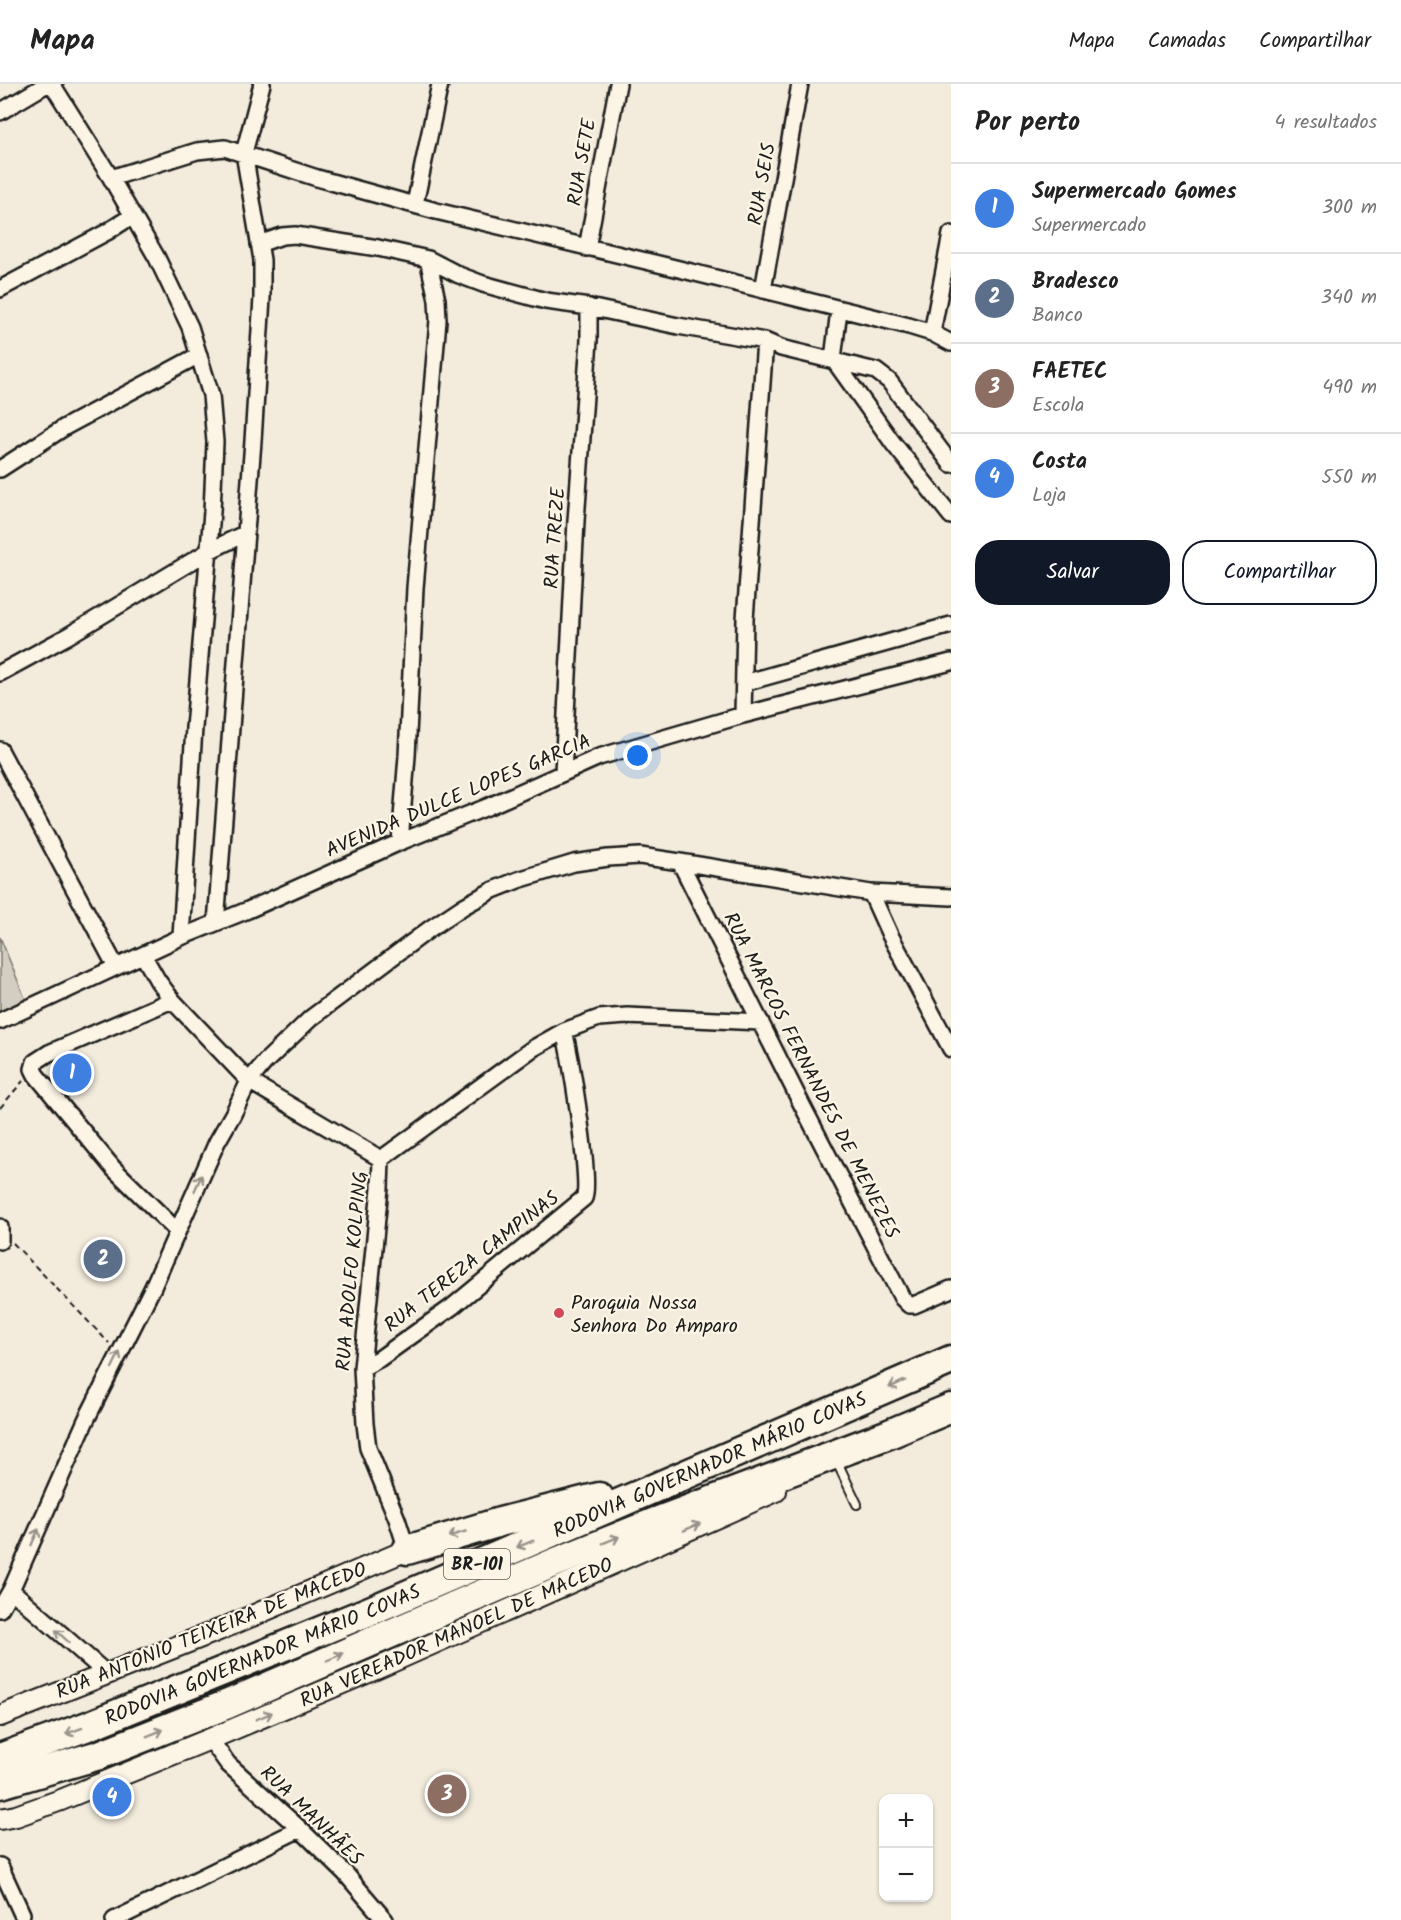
<!DOCTYPE html>
<html lang="pt">
<head>
<meta charset="utf-8">
<style>
	:root { --surface:#fff; --page:#f2f2f2; --text:#222; --muted:#767676; --line:#e0e0e0; --accent:#111827 }
	body { margin:0; font-family:Kalam,sans-serif; background:var(--page); color:var(--text) }
	.controls { position:absolute; right:18px; bottom:18px; display:grid; overflow:hidden; border-radius:12px; box-shadow:0 2px 4px #0004 }
	.controls button { width:54px; height:54px; display:grid; place-items:center; padding:0; border:0; border-bottom:2px solid var(--line); background:var(--surface); color:var(--text); font:30px sans-serif }
	.you { position:absolute; left:638px; top:672px; width:21px; height:21px; margin:-15px; border:4px solid #fff; border-radius:50%; background:#1a73e8; box-shadow:0 0 0 9px #1a73e833 }
	.badge { display:grid; place-items:center; width:39px; height:39px; border-radius:50%; background:var(--accent); color:#fff; font-size:20px; font-weight:700 }
	.pin { position:absolute; translate:-50% -50%; border:3px solid #fff; box-shadow:0 2px 6px #0006 }
	.list { margin:0; padding:0; list-style:none }
	h2 { display:flex; justify-content:space-between; align-items:center; height:78px; margin:0; padding:0 24px; font-size:26px }
	h2 small { font-size:20px; font-weight:400; color:var(--muted) }
	.list li { display:grid; grid-template-columns:39px 1fr auto; gap:18px; align-items:center; box-sizing:border-box; height:90px; padding:0 24px; border-top:2px solid var(--line) }
	.list b { display:block; font-size:22px; white-space:nowrap }
	.list p { margin:0; font-size:20px; white-space:nowrap; color:var(--muted) }
	.list em { font-size:20px; font-style:normal; color:var(--muted) }
	.actions { display:flex; gap:12px; padding:18px 24px }
	.actions a { flex:1; padding:14px 0; border:2px solid var(--accent); border-radius:24px; text-align:center; font-size:21px; color:var(--accent) }
	.actions .main { background:var(--accent); color:#fff }
	.map { position:relative; flex:none; width:951px; height:1836px; overflow:hidden }
	header { display:flex; align-items:center; gap:36px; box-sizing:border-box; height:84px; padding:0 30px; background:var(--surface); border-bottom:2px solid var(--line) }
	header strong { font-size:28px }
	nav { display:flex; gap:33px; margin-inline-start:auto; font-size:21px }
	main { display:flex }
	aside { flex:1; background:var(--surface) }
	.map>svg:first-child { display:block }
</style>
</head>
<body>
<header>
<strong>Mapa</strong>
<nav><a>Mapa</a><a>Camadas</a><a>Compartilhar</a></nav>
</header>
<main>
<div class="map">
<svg width="951" height="1836" viewBox="0 0 951 1836">
	<rect width="100%" height="100%" fill="#f3ecdd"/>
	<filter id="ink" filterUnits="userSpaceOnUse"><feTurbulence type="fractalNoise" baseFrequency=".0167" numOctaves="2"/><feDisplacementMap in="SourceGraphic" scale="12" xChannelSelector="R" yChannelSelector="G"/><feConvolveMatrix kernelMatrix="1 2 1 2 8 2 1 2 1" color-interpolation-filters="sRGB"/></filter>
	<g filter="url(#ink)">
		<path fill="#d3cec1" stroke="#78756e" stroke-width="1.5" d="M 0,853 L 27,919 L 0,930 Z"/>
		<g fill="none" stroke-linecap="round" stroke-linejoin="round">
			<defs>
				<path id="service" d="M 838,1380 L 857,1420"/>
				<path id="minor" d="M 52,0 L 111,94 L 157,174 L 190,243 L 211,311 L 215,358 L 212,428 L 194,644 L 181,853
					M 0,28 L 47,0
					M 111,94 L 197,67 L 225,64 L 317,94 L 436,127 L 671,183 L 909,242 L 932,249 L 951,259
					M 415,120 L 440,0
					M 259,160 L 282,152 L 295,151 L 378,164 L 428,175 L 459,191 L 483,200 L 546,217 L 589,223 L 678,242 L 765,257 L 781,264 L 876,287 L 889,297 L 951,380
					M 587,164 L 618,0
					M 0,205 L 107,148 L 132,132
					M 763,206 L 800,0
					M 839,226 L 833,275 L 893,359 L 951,432
					M 932,249 L 951,150
					M 0,385 L 65,343 L 199,271
					M 0,589 L 66,553 L 209,467 L 246,449
					M 744,599 L 951,541
					M 743,631 L 745,535 L 765,257
					M 0,666 L 116,883
					M 563,688 L 576,437 L 589,256 L 589,223
					M 400,758 L 407,672 L 415,504 L 438,236 L 437,216 L 428,175
					M 680,778 L 802,1021 L 902,1214 L 909,1221 L 914,1221 L 951,1205
					M 871,809 L 890,851 L 951,965
					M 216,839 L 253,357 L 262,214 L 262,176 L 244,69 L 262,0
					M 143,871 L 158,897 L 172,916 L 249,997 L 381,1075
					M 172,916 L 49,969 L 35,978 L 33,985 L 36,991 L 113,1084 L 177,1147
					M 0,937 L 181,853 L 248,826 L 400,758 L 487,723 L 599,673 L 743,631 L 951,578
					M 381,1075 L 532,965 L 564,947 L 599,934 L 627,932 L 761,938
					M 381,1075 L 380,1104 L 362,1284 L 365,1340 L 368,1364 L 397,1435 L 407,1466
					M 0,1143 L 0,1157
					M 362,1284 L 379,1275 L 452,1223 L 584,1114 C 592,1099 570,970 564,947
					M 11,1506 L 107,1590
					M 0,1525 L 11,1506 L 86,1336 L 153,1203 L 217,1058 L 233,1030 L 249,997 L 265,978 L 311,934 L 431,844 L 464,822 L 493,806 L 518,796 L 574,779 L 608,774 L 640,772 L 680,778 L 871,809 L 951,813
					M 210,1655 L 228,1680 L 300,1745 L 345,1789 L 385,1836
					M 0,1782 L 22,1830
					M 114,1836 L 300,1745"/>
				<path id="tertiary" d="M 0,1632 L 219,1546 L 407,1466
					M 0,1735 L 16,1732 L 61,1716 L 210,1655 L 378,1584 L 776,1407"/>
				<g id="motorway">
					<path d="M 407,1466 L 500,1438 L 599,1413"/>
					<path id="s1" d="M 0,1674 L 88,1642 L 372,1526 L 951,1276"/>
					<path d="M 0,1700 L 99,1671 L 228,1620 L 549,1481 L 658,1437 L 889,1350 L 951,1324"/>
				</g>
			</defs>
			<use href="#service" stroke="#1c1c1c" stroke-width="12"/>
			<use href="#minor" stroke="#1c1c1c" stroke-width="20"/>
			<use href="#tertiary" stroke="#1c1c1c" stroke-width="24"/>
			<use href="#motorway" stroke="#1c1c1c" stroke-width="33"/>
			<path stroke="#1c1c1c" stroke-width="2" stroke-dasharray="6 4.5" stroke-linecap="butt" d="M 0,1024 L 23,997
				M 13,1159 L 109,1259"/>
			<use href="#service" stroke="#fcf5e5" stroke-width="8"/>
			<use href="#minor" stroke="#fcf5e5" stroke-width="15"/>
			<use href="#tertiary" stroke="#fcf5e5" stroke-width="20"/>
			<use href="#motorway" stroke="#fcf5e5" stroke-width="28"/>
		</g>
		<defs><path id="oneway-shaft" d="M-6 0H5M1.5-3L5.5 0L1.5 3" fill="none" stroke-width="1.6" stroke-linecap="round" stroke-linejoin="round" transform="scale(1.5)"/></defs>
		<g stroke="#97938b">
			<use href="#oneway-shaft" transform="translate(198 1099) rotate(-66)"/>
			<use href="#oneway-shaft" transform="translate(116 1276) rotate(-64)"/>
			<use href="#oneway-shaft" transform="translate(897 1300) rotate(156)"/>
			<use href="#oneway-shaft" transform="translate(692 1443) rotate(-24)"/>
			<use href="#oneway-shaft" transform="translate(457 1450) rotate(164)"/>
			<use href="#oneway-shaft" transform="translate(35 1453) rotate(-66)"/>
			<use href="#oneway-shaft" transform="translate(611 1456) rotate(-22)"/>
			<use href="#oneway-shaft" transform="translate(525 1460) rotate(158)"/>
			<use href="#oneway-shaft" transform="translate(62 1552) rotate(-138)"/>
			<use href="#oneway-shaft" transform="translate(335 1573) rotate(-23)"/>
			<use href="#oneway-shaft" transform="translate(264 1632) rotate(-23)"/>
			<use href="#oneway-shaft" transform="translate(74 1647) rotate(159)"/>
			<use href="#oneway-shaft" transform="translate(155 1649) rotate(-22)"/>
		</g>
	</g>
	<circle fill="#d1495b" stroke="#fcf5e5" stroke-width="2" cx="559" cy="1229" r="6"/>
	<g text-anchor="middle" stroke-width="4.5" stroke-linejoin="round" paint-order="stroke">
		<rect fill="#fcf5e5" stroke="#5f5d58" stroke-width="1.5" x="444" y="1465" width="66" height="30" rx="4.5"/>
		<g font-size="18" font-weight="bold" fill="#1c1c1c">
			<text x="477" y="1486">BR-101</text>
		</g>
		<g font-size="20" fill="#1c1c1c" stroke="#fcf5e5">
			<text transform="translate(581 78) rotate(-80)" y="7">RUA SETE</text>
			<text transform="translate(761 100) rotate(-80)" y="7">RUA SEIS</text>
			<text transform="translate(554 454) rotate(-86)" y="7">RUA TREZE</text>
			<text transform="translate(458 711) rotate(-23)" y="7">AVENIDA DULCE LOPES GARCIA</text>
			<text transform="translate(812 991) rotate(63)" y="7">RUA MARCOS FERNANDES DE MENEZES</text>
			<text transform="translate(471 1177) rotate(-38)" y="7">RUA TEREZA CAMPINAS</text>
			<text transform="translate(351 1187) rotate(-85)" y="7">RUA ADOLFO KOLPING</text>
			<text dy="7" stroke="none"><textPath href="#s1" startOffset="768">RODOVIA GOVERNADOR MÁRIO COVAS</textPath></text>
			<text transform="translate(211 1546) rotate(-22)" y="7">RUA ANTONIO TEIXEIRA DE MACEDO</text>
			<text transform="translate(456 1548) rotate(-24)" y="7">RUA VEREADOR MANOEL DE MACEDO</text>
			<text dy="7" stroke="none"><textPath href="#s1" startOffset="282">RODOVIA GOVERNADOR MÁRIO COVAS</textPath></text>
			<text transform="translate(312 1731) rotate(44)" y="7">RUA MANHÃES</text>
		</g>
		<g font-size="20" fill="#1c1c1c" stroke="#fcf5e5" text-anchor="start">
			<text x="571" y="1225">Paroquia Nossa<tspan x="571" dy="23">Senhora Do Amparo</tspan></text>
		</g>
	</g>
</svg>
<div class="controls">
<button>+</button>
<button>−</button>
</div>
<div class="you"></div>
<div class="pin badge" style="left:72px;top:989px;background:#3f7fe0">1</div>
<div class="pin badge" style="left:103px;top:1175px;background:#5c6f8a">2</div>
<div class="pin badge" style="left:447px;top:1710px;background:#8d6e63">3</div>
<div class="pin badge" style="left:112px;top:1713px;background:#3f7fe0">4</div>
</div>
<aside>
<h2>Por perto<small>4 resultados</small></h2>
<ul class="list">
<li><span class="badge" style="background:#3f7fe0">1</span><div><b>Supermercado Gomes</b><p>Supermercado</p></div><em>300 m</em></li>
<li><span class="badge" style="background:#5c6f8a">2</span><div><b>Bradesco</b><p>Banco</p></div><em>340 m</em></li>
<li><span class="badge" style="background:#8d6e63">3</span><div><b>FAETEC</b><p>Escola</p></div><em>490 m</em></li>
<li><span class="badge" style="background:#3f7fe0">4</span><div><b>Costa</b><p>Loja</p></div><em>550 m</em></li>
</ul>
<div class="actions"><a class="main">Salvar</a><a>Compartilhar</a></div>
</aside>
</main>
</body>
</html>
